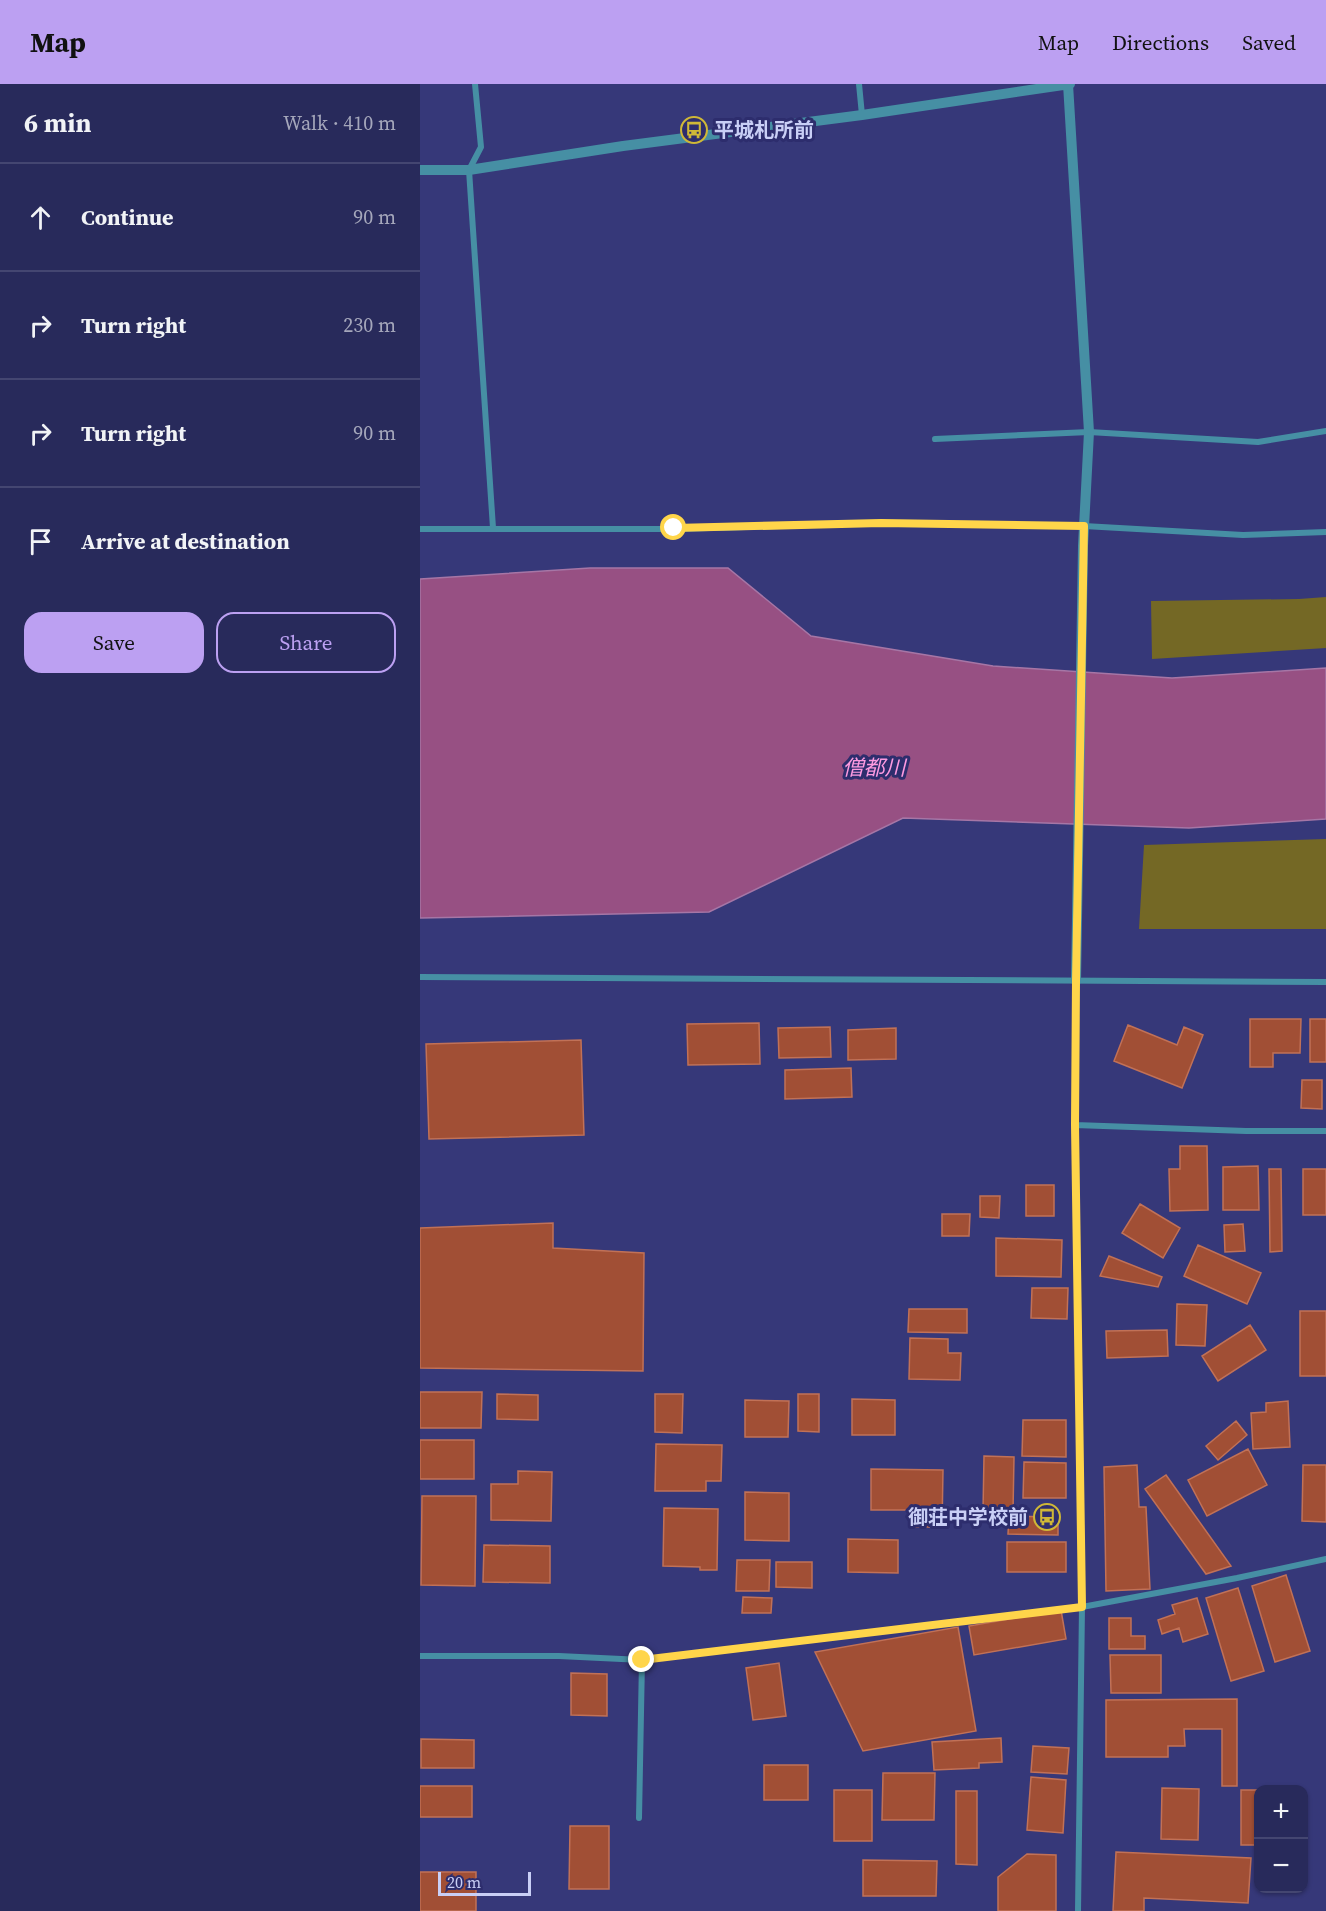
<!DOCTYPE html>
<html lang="en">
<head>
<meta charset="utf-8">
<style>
	:root { --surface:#282a5b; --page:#343664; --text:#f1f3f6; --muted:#a5a7bb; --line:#444671; --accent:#bca0f2 }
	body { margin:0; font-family:"Source Serif 4","Noto Sans JP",serif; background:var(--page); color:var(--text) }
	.controls { position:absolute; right:18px; bottom:18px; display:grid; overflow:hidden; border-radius:12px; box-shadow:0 2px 4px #0004 }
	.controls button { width:54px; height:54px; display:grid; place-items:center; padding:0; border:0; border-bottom:2px solid var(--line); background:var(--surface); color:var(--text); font:30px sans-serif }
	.scale { position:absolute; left:18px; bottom:15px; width:93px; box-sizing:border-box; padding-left:6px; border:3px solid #c9cff6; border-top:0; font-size:16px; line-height:21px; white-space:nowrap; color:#c9cff6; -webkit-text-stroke:4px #2d2d6d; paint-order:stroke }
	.stop { position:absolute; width:18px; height:18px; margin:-14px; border:4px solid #ffd54a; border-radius:50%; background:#fff }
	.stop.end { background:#ffd54a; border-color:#fff; box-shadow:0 2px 6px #0008 }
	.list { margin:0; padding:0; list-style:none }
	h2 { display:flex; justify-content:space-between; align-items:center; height:78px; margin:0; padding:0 24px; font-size:26px }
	h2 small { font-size:20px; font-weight:400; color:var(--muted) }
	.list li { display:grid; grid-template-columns:39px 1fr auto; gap:18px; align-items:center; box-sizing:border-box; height:108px; padding:0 24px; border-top:2px solid var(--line) }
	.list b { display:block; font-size:22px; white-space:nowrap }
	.list em { font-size:20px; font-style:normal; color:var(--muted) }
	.actions { display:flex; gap:12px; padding:18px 24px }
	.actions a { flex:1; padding:14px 0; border:2px solid var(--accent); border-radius:18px; text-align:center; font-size:21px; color:var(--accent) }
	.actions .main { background:var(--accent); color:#111 }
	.icon { flex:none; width:33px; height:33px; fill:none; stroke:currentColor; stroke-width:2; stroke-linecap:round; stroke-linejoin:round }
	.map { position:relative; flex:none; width:906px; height:1827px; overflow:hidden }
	header { display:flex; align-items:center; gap:36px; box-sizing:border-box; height:84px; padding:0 30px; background:var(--accent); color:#111 }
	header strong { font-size:28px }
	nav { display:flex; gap:33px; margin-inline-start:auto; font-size:21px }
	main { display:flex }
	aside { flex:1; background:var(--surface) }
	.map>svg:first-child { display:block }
</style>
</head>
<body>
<header>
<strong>Map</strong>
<nav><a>Map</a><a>Directions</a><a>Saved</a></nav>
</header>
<main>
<aside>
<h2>6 min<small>Walk · 410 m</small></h2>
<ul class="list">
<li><svg class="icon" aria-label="ahead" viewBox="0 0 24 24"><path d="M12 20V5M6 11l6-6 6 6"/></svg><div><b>Continue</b></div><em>90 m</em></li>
<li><svg class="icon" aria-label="right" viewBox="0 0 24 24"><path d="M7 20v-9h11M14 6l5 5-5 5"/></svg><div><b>Turn right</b></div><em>230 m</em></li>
<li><svg class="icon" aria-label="right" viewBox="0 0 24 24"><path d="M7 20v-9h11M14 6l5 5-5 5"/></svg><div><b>Turn right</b></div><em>90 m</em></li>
<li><svg class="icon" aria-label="arrive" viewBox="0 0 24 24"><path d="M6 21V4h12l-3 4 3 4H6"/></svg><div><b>Arrive at destination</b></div></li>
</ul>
<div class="actions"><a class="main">Save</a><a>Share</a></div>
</aside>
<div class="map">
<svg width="906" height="1827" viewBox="0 0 906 1827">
	<rect width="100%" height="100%" fill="#363879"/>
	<path fill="#746825" d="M 906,513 L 906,564 L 732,575 L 731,517 L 879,515 Z
		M 906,755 L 906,845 L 719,845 L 724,761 Z"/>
	<path fill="#975083" stroke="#a676a6" stroke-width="1.5" d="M 170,484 L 308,484 L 391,552 L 573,582 L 752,594 L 906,584 L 906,735 L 769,744 L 483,734 L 289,828 L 0,834 L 0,495 Z"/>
	<path fill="#a14f35" stroke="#c17157" stroke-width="1.5" d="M 830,935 L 881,935 L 880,969 L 853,969 L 853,983 L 830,983 Z
		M 890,935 L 906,935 L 906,978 L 890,978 Z
		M 339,939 L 340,980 L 268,981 L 267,940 Z
		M 708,941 L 757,961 L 764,943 L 783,951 L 762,1004 L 694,977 Z
		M 410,943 L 411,973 L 359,974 L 358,944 Z
		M 476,944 L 476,975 L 428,976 L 428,946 Z
		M 161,956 L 164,1051 L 9,1055 L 6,960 Z
		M 431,984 L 432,1013 L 365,1015 L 365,986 Z
		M 882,996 L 902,996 L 902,1025 L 881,1024 Z
		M 760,1062 L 787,1062 L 788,1126 L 750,1127 L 749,1085 L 760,1085 Z
		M 838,1082 L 839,1126 L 803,1126 L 803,1083 Z
		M 849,1085 L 861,1085 L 862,1167 L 850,1168 Z
		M 883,1085 L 906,1085 L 906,1131 L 883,1131 Z
		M 606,1101 L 634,1101 L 634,1132 L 606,1132 Z
		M 560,1112 L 580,1112 L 579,1134 L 560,1133 Z
		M 720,1120 L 760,1144 L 743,1174 L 702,1149 Z
		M 522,1130 L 550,1130 L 549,1152 L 522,1152 Z
		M 133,1139 L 133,1164 L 224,1169 L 223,1287 L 0,1284 L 0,1144 Z
		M 823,1140 L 825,1167 L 805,1168 L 804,1141 Z
		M 576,1154 L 642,1156 L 641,1193 L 576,1192 Z
		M 778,1161 L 841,1189 L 827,1220 L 764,1192 Z
		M 689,1172 L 742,1193 L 738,1203 L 680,1192 Z
		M 612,1204 L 648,1204 L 647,1235 L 611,1234 Z
		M 757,1220 L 787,1221 L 785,1262 L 756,1261 Z
		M 489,1225 L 547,1225 L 547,1249 L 488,1248 Z
		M 880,1227 L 906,1227 L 906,1292 L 880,1292 Z
		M 830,1241 L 846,1266 L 798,1297 L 782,1272 Z
		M 747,1246 L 748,1272 L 687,1274 L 686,1247 Z
		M 490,1254 L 528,1255 L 528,1269 L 541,1269 L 540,1296 L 489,1295 Z
		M 0,1308 L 62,1308 L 61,1344 L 0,1344 Z
		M 77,1310 L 118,1311 L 118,1336 L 77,1335 Z
		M 235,1310 L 263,1310 L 262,1349 L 235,1348 Z
		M 378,1310 L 399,1310 L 399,1348 L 378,1347 Z
		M 432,1315 L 475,1316 L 475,1351 L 432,1351 Z
		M 325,1316 L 369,1317 L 368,1353 L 325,1353 Z
		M 868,1317 L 870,1363 L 833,1365 L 831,1329 L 846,1328 L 846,1319 Z
		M 603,1336 L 646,1336 L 646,1373 L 602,1372 Z
		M 816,1337 L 827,1351 L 798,1376 L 786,1362 Z
		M 0,1356 L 54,1356 L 54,1395 L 0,1395 Z
		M 236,1360 L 302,1361 L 301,1397 L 286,1397 L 286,1407 L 235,1407 Z
		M 828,1365 L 847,1401 L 787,1432 L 768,1396 Z
		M 564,1372 L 594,1373 L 593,1428 L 563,1427 Z
		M 604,1378 L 646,1379 L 646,1414 L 603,1414 Z
		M 717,1381 L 719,1423 L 726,1423 L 730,1505 L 686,1507 L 684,1383 Z
		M 883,1381 L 906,1381 L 906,1438 L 882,1437 Z
		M 451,1385 L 523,1386 L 522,1443 L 495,1443 L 495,1426 L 451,1426 Z
		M 98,1387 L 132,1388 L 131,1437 L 71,1436 L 71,1400 L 98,1400 Z
		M 746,1391 L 811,1482 L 786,1490 L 725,1405 Z
		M 325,1408 L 369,1409 L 369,1457 L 325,1456 Z
		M 2,1412 L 56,1412 L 55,1502 L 1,1501 Z
		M 244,1424 L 298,1425 L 297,1486 L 280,1486 L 280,1483 L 243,1482 Z
		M 589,1432 L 638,1433 L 638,1451 L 588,1450 Z
		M 428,1455 L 478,1456 L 478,1489 L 428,1488 Z
		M 587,1458 L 646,1458 L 646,1488 L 587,1488 Z
		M 64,1461 L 130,1462 L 130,1499 L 63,1498 Z
		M 317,1476 L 350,1476 L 349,1507 L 316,1507 Z
		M 356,1478 L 392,1478 L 392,1504 L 356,1503 Z
		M 866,1491 L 890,1567 L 855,1578 L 832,1502 Z
		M 818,1504 L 844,1587 L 811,1597 L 786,1514 Z
		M 323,1513 L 352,1514 L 351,1529 L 322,1529 Z
		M 777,1514 L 788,1550 L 763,1558 L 759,1544 L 742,1550 L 738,1536 L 755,1530 L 752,1521 Z
		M 641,1526 L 646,1555 L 554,1571 L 549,1542 Z
		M 689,1534 L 711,1534 L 711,1552 L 725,1552 L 725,1565 L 689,1565 Z
		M 538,1543 L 556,1647 L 443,1667 L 395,1568 Z
		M 690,1571 L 741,1571 L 741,1609 L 691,1609 Z
		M 359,1579 L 366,1632 L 333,1636 L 326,1584 Z
		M 151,1589 L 187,1590 L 187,1632 L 151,1631 Z
		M 817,1615 L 817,1702 L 802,1702 L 802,1645 L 764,1645 L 765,1662 L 748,1662 L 748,1673 L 686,1673 L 686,1616 Z
		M 581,1654 L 582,1678 L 559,1679 L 559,1684 L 514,1686 L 512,1658 Z
		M 1,1655 L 54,1656 L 54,1684 L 1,1684 Z
		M 613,1662 L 649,1664 L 647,1690 L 611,1688 Z
		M 344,1681 L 388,1681 L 388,1716 L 344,1716 Z
		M 463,1689 L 515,1689 L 514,1736 L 462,1736 Z
		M 611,1693 L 646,1696 L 643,1749 L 607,1746 Z
		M 0,1702 L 52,1702 L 52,1733 L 0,1733 Z
		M 742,1704 L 779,1705 L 778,1756 L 741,1755 Z
		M 414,1706 L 452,1706 L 452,1757 L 414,1757 Z
		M 821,1706 L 838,1706 L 838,1761 L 821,1761 Z
		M 536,1707 L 557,1707 L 557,1781 L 536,1780 Z
		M 150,1742 L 189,1742 L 189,1805 L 149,1805 Z
		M 696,1768 L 831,1774 L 828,1819 L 724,1814 L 724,1827 L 693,1827 Z
		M 607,1770 L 636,1771 L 636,1827 L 578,1827 L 578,1793 Z
		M 443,1776 L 517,1777 L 516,1812 L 443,1812 Z
		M 0,1788 L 56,1788 L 56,1827 L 0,1827 Z"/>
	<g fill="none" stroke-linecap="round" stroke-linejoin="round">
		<path stroke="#468fa4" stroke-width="6" d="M 55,0 L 61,63 L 49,86 L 73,444
			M 439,0 L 442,31
			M 515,355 L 669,348 L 838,358 L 906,347
			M 0,445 L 254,445 L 461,439 L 664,442 L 823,451 L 906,448
			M 0,893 L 906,898
			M 656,897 L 655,1041 L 662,1523 L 658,1827
			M 655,1041 L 826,1047 L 906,1047
			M 0,1572 L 139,1572 L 222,1576 L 662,1523 L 817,1494 L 906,1475
			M 219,1734 L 222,1576"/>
		<path stroke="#468fa4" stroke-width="10" d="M 648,0 L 669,348 L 663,462 L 656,897
			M 0,86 L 49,86 L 203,62 L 442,31 L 650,0"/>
	</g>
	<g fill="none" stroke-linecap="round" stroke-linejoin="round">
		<path stroke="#ffd54a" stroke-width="8" d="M 222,1576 L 662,1523 L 655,1041 L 656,897 L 664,442 L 461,439 L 254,444"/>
	</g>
	<defs>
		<symbol id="bus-ring" viewBox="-11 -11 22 22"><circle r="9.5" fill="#2d2d6d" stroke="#cfb837" stroke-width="1.5"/><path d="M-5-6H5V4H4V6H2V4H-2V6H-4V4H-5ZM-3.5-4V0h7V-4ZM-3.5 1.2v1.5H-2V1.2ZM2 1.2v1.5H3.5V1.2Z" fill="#cfb837"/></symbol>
	</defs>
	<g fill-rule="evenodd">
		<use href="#bus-ring" x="259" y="31" width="30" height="30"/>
		<use href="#bus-ring" x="612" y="1418" width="30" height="30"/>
	</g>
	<g text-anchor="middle" stroke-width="6" stroke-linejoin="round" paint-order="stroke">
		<g font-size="20" font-weight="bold" fill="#c9cff6" stroke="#2d2d6d" text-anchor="start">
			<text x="294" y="53">平城札所前</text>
			<text x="608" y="1440" text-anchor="end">御荘中学校前</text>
		</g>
		<g font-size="21" font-style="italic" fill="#fd9ae0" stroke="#2d2d6d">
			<text x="454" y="691">僧都川</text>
		</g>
	</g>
</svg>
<div class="controls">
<button>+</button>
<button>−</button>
</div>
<div class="scale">20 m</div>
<div class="stop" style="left:254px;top:444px"></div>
<div class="stop end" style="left:222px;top:1576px"></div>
</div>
</main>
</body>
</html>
